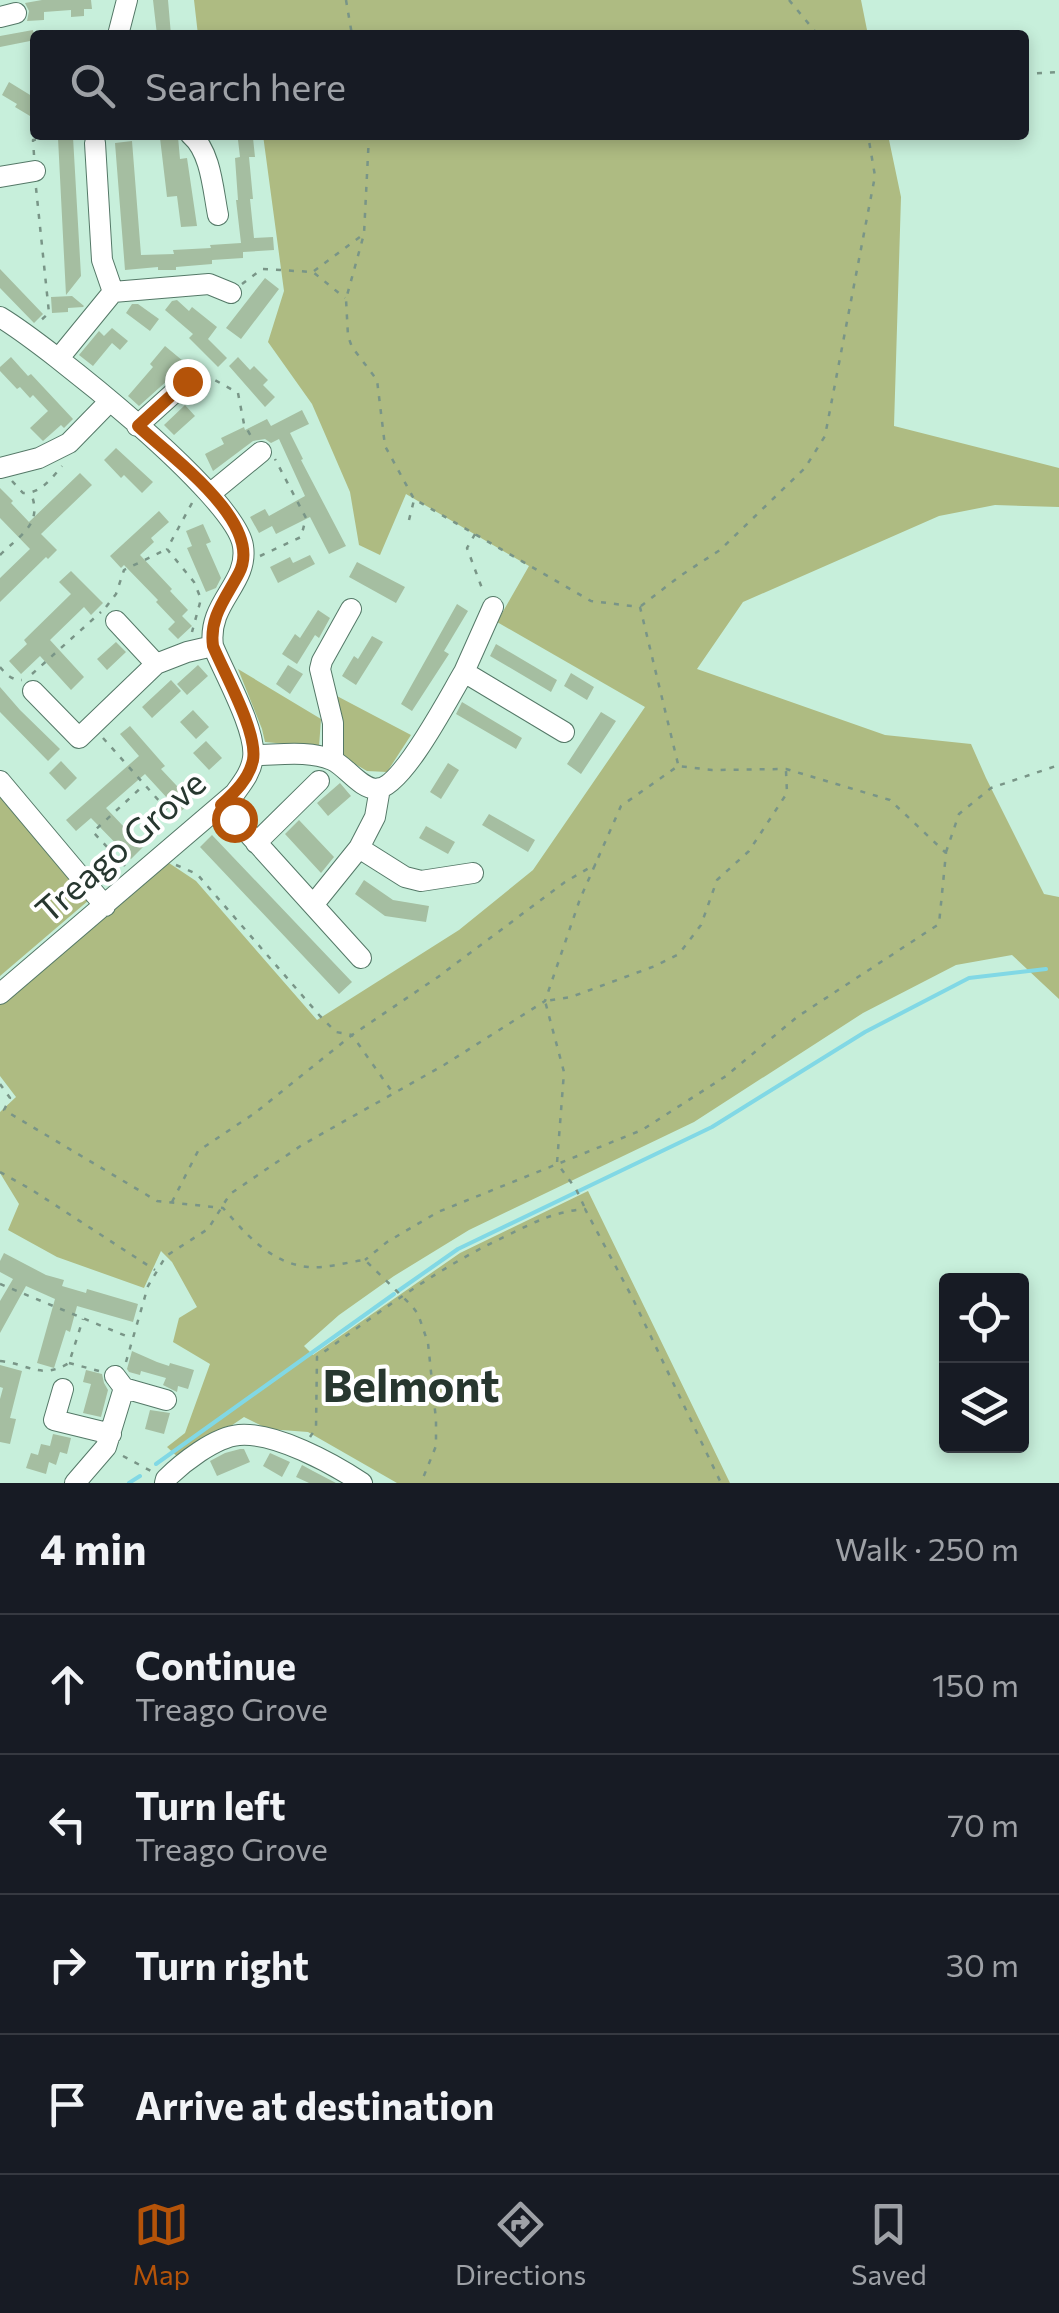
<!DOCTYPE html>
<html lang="en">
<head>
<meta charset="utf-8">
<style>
	:root { --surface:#171b24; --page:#242831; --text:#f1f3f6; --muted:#9ea1a6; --line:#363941; --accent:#b45309 }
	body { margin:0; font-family:Commissioner,sans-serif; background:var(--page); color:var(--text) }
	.controls { position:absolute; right:30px; bottom:30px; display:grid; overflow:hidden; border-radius:10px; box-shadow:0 5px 15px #0003 }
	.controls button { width:90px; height:90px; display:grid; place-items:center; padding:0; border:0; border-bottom:2px solid var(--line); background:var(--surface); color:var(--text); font:50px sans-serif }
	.stop { position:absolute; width:30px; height:30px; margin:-22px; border:8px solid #b45309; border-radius:50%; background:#fff }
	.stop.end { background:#b45309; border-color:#fff; box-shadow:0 2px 10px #0008 }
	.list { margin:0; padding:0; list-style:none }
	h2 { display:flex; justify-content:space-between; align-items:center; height:130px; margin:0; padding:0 40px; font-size:42px }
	h2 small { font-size:32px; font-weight:400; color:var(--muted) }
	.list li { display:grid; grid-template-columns:65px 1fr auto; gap:30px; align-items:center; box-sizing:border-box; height:140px; padding:0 40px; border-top:2px solid var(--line) }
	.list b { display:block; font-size:38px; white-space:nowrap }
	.list p { margin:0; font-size:32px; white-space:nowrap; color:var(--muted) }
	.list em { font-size:32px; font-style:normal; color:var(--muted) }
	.icon { flex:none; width:55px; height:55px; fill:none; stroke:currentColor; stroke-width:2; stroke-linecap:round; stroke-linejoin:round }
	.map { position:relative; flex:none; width:1059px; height:1483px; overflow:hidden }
	.search { position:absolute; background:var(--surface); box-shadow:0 5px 15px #0003; left:30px; right:30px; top:30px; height:110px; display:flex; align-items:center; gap:25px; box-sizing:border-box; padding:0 35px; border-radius:10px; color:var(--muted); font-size:38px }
	.sheet { height:690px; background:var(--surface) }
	nav { display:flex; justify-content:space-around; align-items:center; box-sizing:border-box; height:140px; border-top:2px solid var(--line); background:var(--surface); font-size:28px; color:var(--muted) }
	nav a { display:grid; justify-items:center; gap:5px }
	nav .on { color:var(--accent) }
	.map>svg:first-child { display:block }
</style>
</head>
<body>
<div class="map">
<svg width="1059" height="1483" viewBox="0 0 1059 1483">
	<rect width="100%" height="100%" fill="#c7efdb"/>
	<path fill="#aebb82" d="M 194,0 L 861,0 L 868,35 L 198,35 Z
		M 263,135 L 888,135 L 901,197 L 894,426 L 1059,468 L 1059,507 L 995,505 L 939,516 L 743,602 L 697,669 L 885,735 L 971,744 L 986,778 L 1044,894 L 1059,897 L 1059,999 L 1012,955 L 956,965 L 863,1013 L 694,1122 L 469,1230 L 394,1276 L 339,1315 L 304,1346 L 313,1355 L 460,1253 L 588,1191 L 730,1483 L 397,1483 L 308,1432 L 268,1429 L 244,1417 L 181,1460 L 167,1447 L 185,1433 L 210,1364 L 173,1342 L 179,1318 L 197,1307 L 172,1262 L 161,1251 L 144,1288 L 57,1257 L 8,1230 L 19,1204 L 0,1173 L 0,1112 L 16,1097 L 0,1076 L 0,994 L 160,857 L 196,881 L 317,1020 L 459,930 L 533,870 L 645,707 L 497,622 L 529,566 L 406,494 L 380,555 L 359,545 L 350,492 L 312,404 L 268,342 L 284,291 Z
		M 238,669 L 321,719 L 319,747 L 265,742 L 262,729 Z
		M 335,695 L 411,735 L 387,772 L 367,771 L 341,756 Z
		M 0,795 L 89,900 L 0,976 Z"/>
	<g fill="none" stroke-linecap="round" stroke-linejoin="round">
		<path stroke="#81d8e5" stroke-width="4" d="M 398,1291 L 458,1249 L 712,1127 L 865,1032 L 969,978 L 1046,969
			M 156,1464 L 394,1294
			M 129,1483 L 140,1476"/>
	</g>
	<path fill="#a5bea1" d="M 42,0 L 91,0 L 92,9 L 84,9 L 84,16 L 71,17 L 71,10 L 44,12 L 44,20 L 27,21 L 29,11 L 25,3 Z
		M 153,0 L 168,0 L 171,35 L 157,35 Z
		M 33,30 L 35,40 L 0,47 L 0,36 Z
		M 9,82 L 35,98 L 35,119 L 15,107 L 17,104 L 2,95 Z
		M 73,137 L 81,276 L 66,295 L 58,138 Z
		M 178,137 L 180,159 L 187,158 L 197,226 L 181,227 L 177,196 L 167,197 L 160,138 Z
		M 253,138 L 255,157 L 249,157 L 253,199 L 250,199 L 254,238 L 273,237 L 274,250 L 243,252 L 243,258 L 212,260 L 212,264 L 176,267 L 176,270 L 158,270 L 158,267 L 125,270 L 115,143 L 132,141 L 141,255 L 174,254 L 173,250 L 211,248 L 210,245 L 241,243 L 236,200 L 238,200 L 235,158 L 240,157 L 238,140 Z
		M 0,269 L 43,314 L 34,323 L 0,288 Z
		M 265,278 L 279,289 L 241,339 L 226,328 Z
		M 72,296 L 84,306 L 83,307 L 68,308 L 68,312 L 52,313 L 51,297 Z
		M 177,300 L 189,311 L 192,307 L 217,327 L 208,339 L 227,358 L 218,367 L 189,338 L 193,334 L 165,310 L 172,301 Z
		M 132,304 L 138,304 L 159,319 L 150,331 L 126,313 Z
		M 112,328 L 128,341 L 120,350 L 112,343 L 93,366 L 79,355 L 99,331 L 104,336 Z
		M 165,346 L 183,361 L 169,379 L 139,406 L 128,396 L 153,367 L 150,364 Z
		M 11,357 L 28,376 L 31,374 L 73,419 L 64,428 L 61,425 L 43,441 L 30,428 L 48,411 L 33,395 L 30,398 L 20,387 L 17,389 L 0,371 L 0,367 Z
		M 238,357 L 250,370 L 254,366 L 268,380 L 263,385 L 275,397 L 265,407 L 229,366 Z
		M 185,405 L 195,416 L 174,435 L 164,425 Z
		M 302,410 L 309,424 L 290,433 L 303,459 L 301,460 L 346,546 L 329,554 L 310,517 L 276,534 L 272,526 L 259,533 L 250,517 L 265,509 L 269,516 L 305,496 L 279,439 L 271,443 L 265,439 L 253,441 L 213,471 L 205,454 L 224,444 L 221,438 L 244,427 L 245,430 L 267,419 L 271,426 Z
		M 116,448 L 153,482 L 142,493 L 124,475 L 121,478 L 104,460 Z
		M 80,473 L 92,485 L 41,534 L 57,550 L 48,559 L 46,557 L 0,602 L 0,578 L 30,549 L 0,518 L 0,488 L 13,501 L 11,503 L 29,522 Z
		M 159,511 L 169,522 L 151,538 L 154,542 L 140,555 L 172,589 L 170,591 L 188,610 L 182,616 L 192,626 L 178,639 L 168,629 L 175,622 L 156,602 L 158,600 L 124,565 L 121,568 L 110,556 Z
		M 203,524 L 211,542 L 206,544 L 221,578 L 216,588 L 206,592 L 187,548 L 192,546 L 186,531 Z
		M 310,555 L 315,564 L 278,583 L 270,567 L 290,557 L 293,563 Z
		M 357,562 L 405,587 L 396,603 L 349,577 Z
		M 71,571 L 103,603 L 91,615 L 84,607 L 50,640 L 84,677 L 71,690 L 40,656 L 21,674 L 9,661 L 27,644 L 24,640 L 71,594 L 59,582 Z
		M 457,604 L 468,611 L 444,651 L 449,654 L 412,711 L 401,704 Z
		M 318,610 L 330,618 L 319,638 L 315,635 L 297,664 L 282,654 L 295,634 L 300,638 Z
		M 372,636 L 383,642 L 356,685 L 342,676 L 354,656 L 358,659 Z
		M 116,642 L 126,652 L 107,670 L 97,659 Z
		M 496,644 L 557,680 L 551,692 L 490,656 Z
		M 198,665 L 208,676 L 187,695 L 177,684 Z
		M 288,665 L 303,674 L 290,694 L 276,684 Z
		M 571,673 L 594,687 L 587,700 L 564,686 Z
		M 171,680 L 181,691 L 152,718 L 142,707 Z
		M 0,687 L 20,710 L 60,749 L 48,761 L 0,712 Z
		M 462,702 L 522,738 L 516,749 L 456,714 Z
		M 193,710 L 209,727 L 196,739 L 180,722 Z
		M 601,712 L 616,721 L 581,774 L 567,764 Z
		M 130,726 L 165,766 L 161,769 L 192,802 L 180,812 L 145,774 L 106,808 L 143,847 L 131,859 L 91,818 L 76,831 L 66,820 L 139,756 L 120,734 Z
		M 206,741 L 222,758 L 209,770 L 193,753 Z
		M 61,761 L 77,778 L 65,790 L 49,773 Z
		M 448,763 L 459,770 L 441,799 L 430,792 Z
		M 340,783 L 351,796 L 328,816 L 317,803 Z
		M 489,814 L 535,840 L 528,852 L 482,825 Z
		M 299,820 L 334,857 L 321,873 L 285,834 Z
		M 426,826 L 455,842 L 448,854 L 419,838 Z
		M 212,835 L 352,982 L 339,994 L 200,847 Z
		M 364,880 L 393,900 L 429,906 L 426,922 L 385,916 L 355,894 Z
		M 4,1253 L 46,1275 L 64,1280 L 62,1286 L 86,1293 L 87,1289 L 138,1304 L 133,1322 L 77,1306 L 70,1332 L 66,1330 L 54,1368 L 37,1363 L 55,1299 L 26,1286 L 0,1333 L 0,1301 L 13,1279 L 0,1272 L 0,1261 Z
		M 132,1351 L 157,1362 L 169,1366 L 170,1363 L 194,1370 L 188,1389 L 178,1386 L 177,1392 L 163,1385 L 166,1378 L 141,1371 L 140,1375 L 129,1372 L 127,1369 Z
		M 0,1365 L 22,1371 L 10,1418 L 16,1419 L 10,1444 L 0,1442 L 0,1399 L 3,1388 L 0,1387 Z
		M 86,1370 L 102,1374 L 104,1383 L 108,1390 L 101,1417 L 83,1413 L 91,1384 L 83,1382 Z
		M 150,1410 L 170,1413 L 164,1434 L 145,1429 Z
		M 53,1434 L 71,1438 L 67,1454 L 60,1452 L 56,1465 L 49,1462 L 46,1474 L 26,1468 L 31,1453 L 38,1455 L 41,1444 L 50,1446 Z
		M 240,1449 L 244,1449 L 250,1462 L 217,1476 L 210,1461 L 225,1453 Z
		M 270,1453 L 290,1462 L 282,1477 L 263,1466 Z
		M 302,1465 L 313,1471 L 336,1483 L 309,1483 L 296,1477 Z"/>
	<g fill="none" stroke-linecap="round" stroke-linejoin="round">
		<defs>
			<path id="minor" d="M 0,17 L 16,13
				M 118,35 L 127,0
				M 191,135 C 211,152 213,190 218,215
				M 95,143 L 102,260 L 113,292
				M 0,177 L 35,171
				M 0,317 C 48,346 236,496 243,546 C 249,584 207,602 213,646 C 224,673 257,731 253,758 C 251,772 243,782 235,793 L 0,994
				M 59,358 L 113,292 L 209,284 L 231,293
				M 137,426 L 187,381
				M 0,468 L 39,458 L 69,443 L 109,402
				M 211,493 L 261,452
				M 116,621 L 156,664
				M 464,672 L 493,607
				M 33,691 L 79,738 L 156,664 L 187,652 L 213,646
				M 254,755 C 278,755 309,750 332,760 C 346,766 360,789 377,789 C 403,787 450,695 464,672 L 564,732
				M 333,760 L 333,723 L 320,669 L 322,661 L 351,609
				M 0,781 L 105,906
				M 247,832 L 361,958
				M 256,843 L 319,781
				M 359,848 L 405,877 L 421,881 L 473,873
				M 313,905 L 359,848 L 375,817 L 380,788
				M 115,1376 L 124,1388 L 166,1400
				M 63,1389 L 54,1420 L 111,1434
				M 75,1483 L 106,1447 L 124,1388
				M 165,1483 L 166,1479 C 182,1463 215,1437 239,1435 C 275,1432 332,1463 362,1483"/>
		</defs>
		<use href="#minor" stroke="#547867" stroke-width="22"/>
		<path stroke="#799587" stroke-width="2.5" stroke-dasharray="5 8" stroke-linecap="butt" d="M 346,0 L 352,35
			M 789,0 L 818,35
			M 1024,74 L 1059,72
			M 369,135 L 364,234 L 346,299 L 348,336 L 352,347 L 377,380 L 385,446 L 414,499 L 591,601 L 640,607 L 678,764
			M 34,155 L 33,140 L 61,135
			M 36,188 L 49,313 L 40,321
			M 314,271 L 360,237
			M 242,284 L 262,269 L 313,272 L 345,298
			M 204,374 L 238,393 L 244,424 L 252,438
			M 12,481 L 23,493 C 40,494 52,478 62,466
			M 192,503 L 167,549 L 194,582 L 201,599 L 192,632
			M 409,520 L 414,500
			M 475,534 L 467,548 L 483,591
			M 0,555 C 19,536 42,525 32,496
			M 260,556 L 301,537 L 306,518 L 275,459
			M 641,606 L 680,576 L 720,550 L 805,468 L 825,436 L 875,176 L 868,135
			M 106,607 L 116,594 L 124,570 L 167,549
			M 0,667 C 6,674 11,680 22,680
			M 32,674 L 101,612
			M 103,738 L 177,821
			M 946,852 L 959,814 L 991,788 L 1059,765
			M 176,865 L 197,874 L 320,1016 L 336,1032 L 352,1035 L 438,977 L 565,882 L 596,864
			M 125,866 L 93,832 L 144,785
			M 0,1084 L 10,1098 L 4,1110 L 157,1201 L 223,1208 C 246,1234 270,1263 308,1267 C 325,1269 347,1262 365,1260 L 412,1306 L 418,1314 L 428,1343 L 436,1420 L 436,1446 L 421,1483
			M 0,1172 L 32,1190 L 155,1270
			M 172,1202 L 198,1151 L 255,1113 L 352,1035 L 393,1093
			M 584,1206 L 576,1189 L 557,1163 L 564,1072 L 545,1001 L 571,997 L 655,966 L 679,954 L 701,925 L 717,880 L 749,851 L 787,793 L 786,771
			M 0,1284 L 131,1338
			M 0,1361 C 29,1364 41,1380 69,1363 L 83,1319
			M 126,1362 L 148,1286 L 166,1256 L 208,1229 L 230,1194 L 302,1145 L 444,1065 L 545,1001 L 580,899 L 621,806 L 678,766 L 712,770 L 786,769 L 890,800 L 946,853 L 939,924 L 797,1017 L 726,1076 L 642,1130 L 438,1212 L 387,1242 L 365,1260
			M 69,1363 L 99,1371
			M 310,1437 L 316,1428 L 317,1357 C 378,1313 437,1268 506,1236 C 535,1222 553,1212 585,1209 L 632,1297 L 721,1483
			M 123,1456 L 151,1471"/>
		<use href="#minor" stroke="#fff" stroke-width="20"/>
	</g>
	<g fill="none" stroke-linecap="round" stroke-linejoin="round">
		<path stroke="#b45309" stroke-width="12" d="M 187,381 L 138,426 C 170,456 265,523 239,573 C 226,598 209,617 213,646 C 224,673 258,732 253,760 C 249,779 235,792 221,805 L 234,819"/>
	</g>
	<g text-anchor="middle" stroke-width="8" stroke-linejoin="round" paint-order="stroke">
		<g font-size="35" fill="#27372f" stroke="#fff">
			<text transform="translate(121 847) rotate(-41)" y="12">Treago Grove</text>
		</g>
		<g font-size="45" font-weight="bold" fill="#27372f" stroke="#fff">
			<text x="411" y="1402">Belmont</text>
		</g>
	</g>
</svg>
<div class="controls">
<button><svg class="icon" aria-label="locate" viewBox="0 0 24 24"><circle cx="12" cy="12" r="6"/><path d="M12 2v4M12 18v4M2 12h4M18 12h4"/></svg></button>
<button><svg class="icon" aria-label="layers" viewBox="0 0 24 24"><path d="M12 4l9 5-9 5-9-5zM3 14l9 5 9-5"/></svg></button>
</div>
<div class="stop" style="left:234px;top:819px"></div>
<div class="stop end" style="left:187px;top:381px"></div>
<div class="search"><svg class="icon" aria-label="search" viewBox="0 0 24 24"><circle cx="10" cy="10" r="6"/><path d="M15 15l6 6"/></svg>Search here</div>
</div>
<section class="sheet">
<h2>4 min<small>Walk · 250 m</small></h2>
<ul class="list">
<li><svg class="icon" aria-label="ahead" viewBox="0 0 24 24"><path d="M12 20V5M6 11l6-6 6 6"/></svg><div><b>Continue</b><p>Treago Grove</p></div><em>150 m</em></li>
<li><svg class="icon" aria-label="left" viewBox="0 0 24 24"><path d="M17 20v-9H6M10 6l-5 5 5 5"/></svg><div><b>Turn left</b><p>Treago Grove</p></div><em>70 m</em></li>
<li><svg class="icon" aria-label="right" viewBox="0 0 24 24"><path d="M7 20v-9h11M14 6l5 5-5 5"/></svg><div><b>Turn right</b></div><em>30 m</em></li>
<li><svg class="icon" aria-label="arrive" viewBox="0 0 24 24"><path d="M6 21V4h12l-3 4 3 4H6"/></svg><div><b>Arrive at destination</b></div></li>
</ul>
</section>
<nav>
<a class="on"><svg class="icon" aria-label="map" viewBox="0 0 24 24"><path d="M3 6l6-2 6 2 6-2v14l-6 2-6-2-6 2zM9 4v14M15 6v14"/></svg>Map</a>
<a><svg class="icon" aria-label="directions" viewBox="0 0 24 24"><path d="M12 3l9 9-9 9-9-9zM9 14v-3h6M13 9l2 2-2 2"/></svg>Directions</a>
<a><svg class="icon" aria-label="saved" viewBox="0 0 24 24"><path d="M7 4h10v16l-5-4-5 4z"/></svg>Saved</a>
</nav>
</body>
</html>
